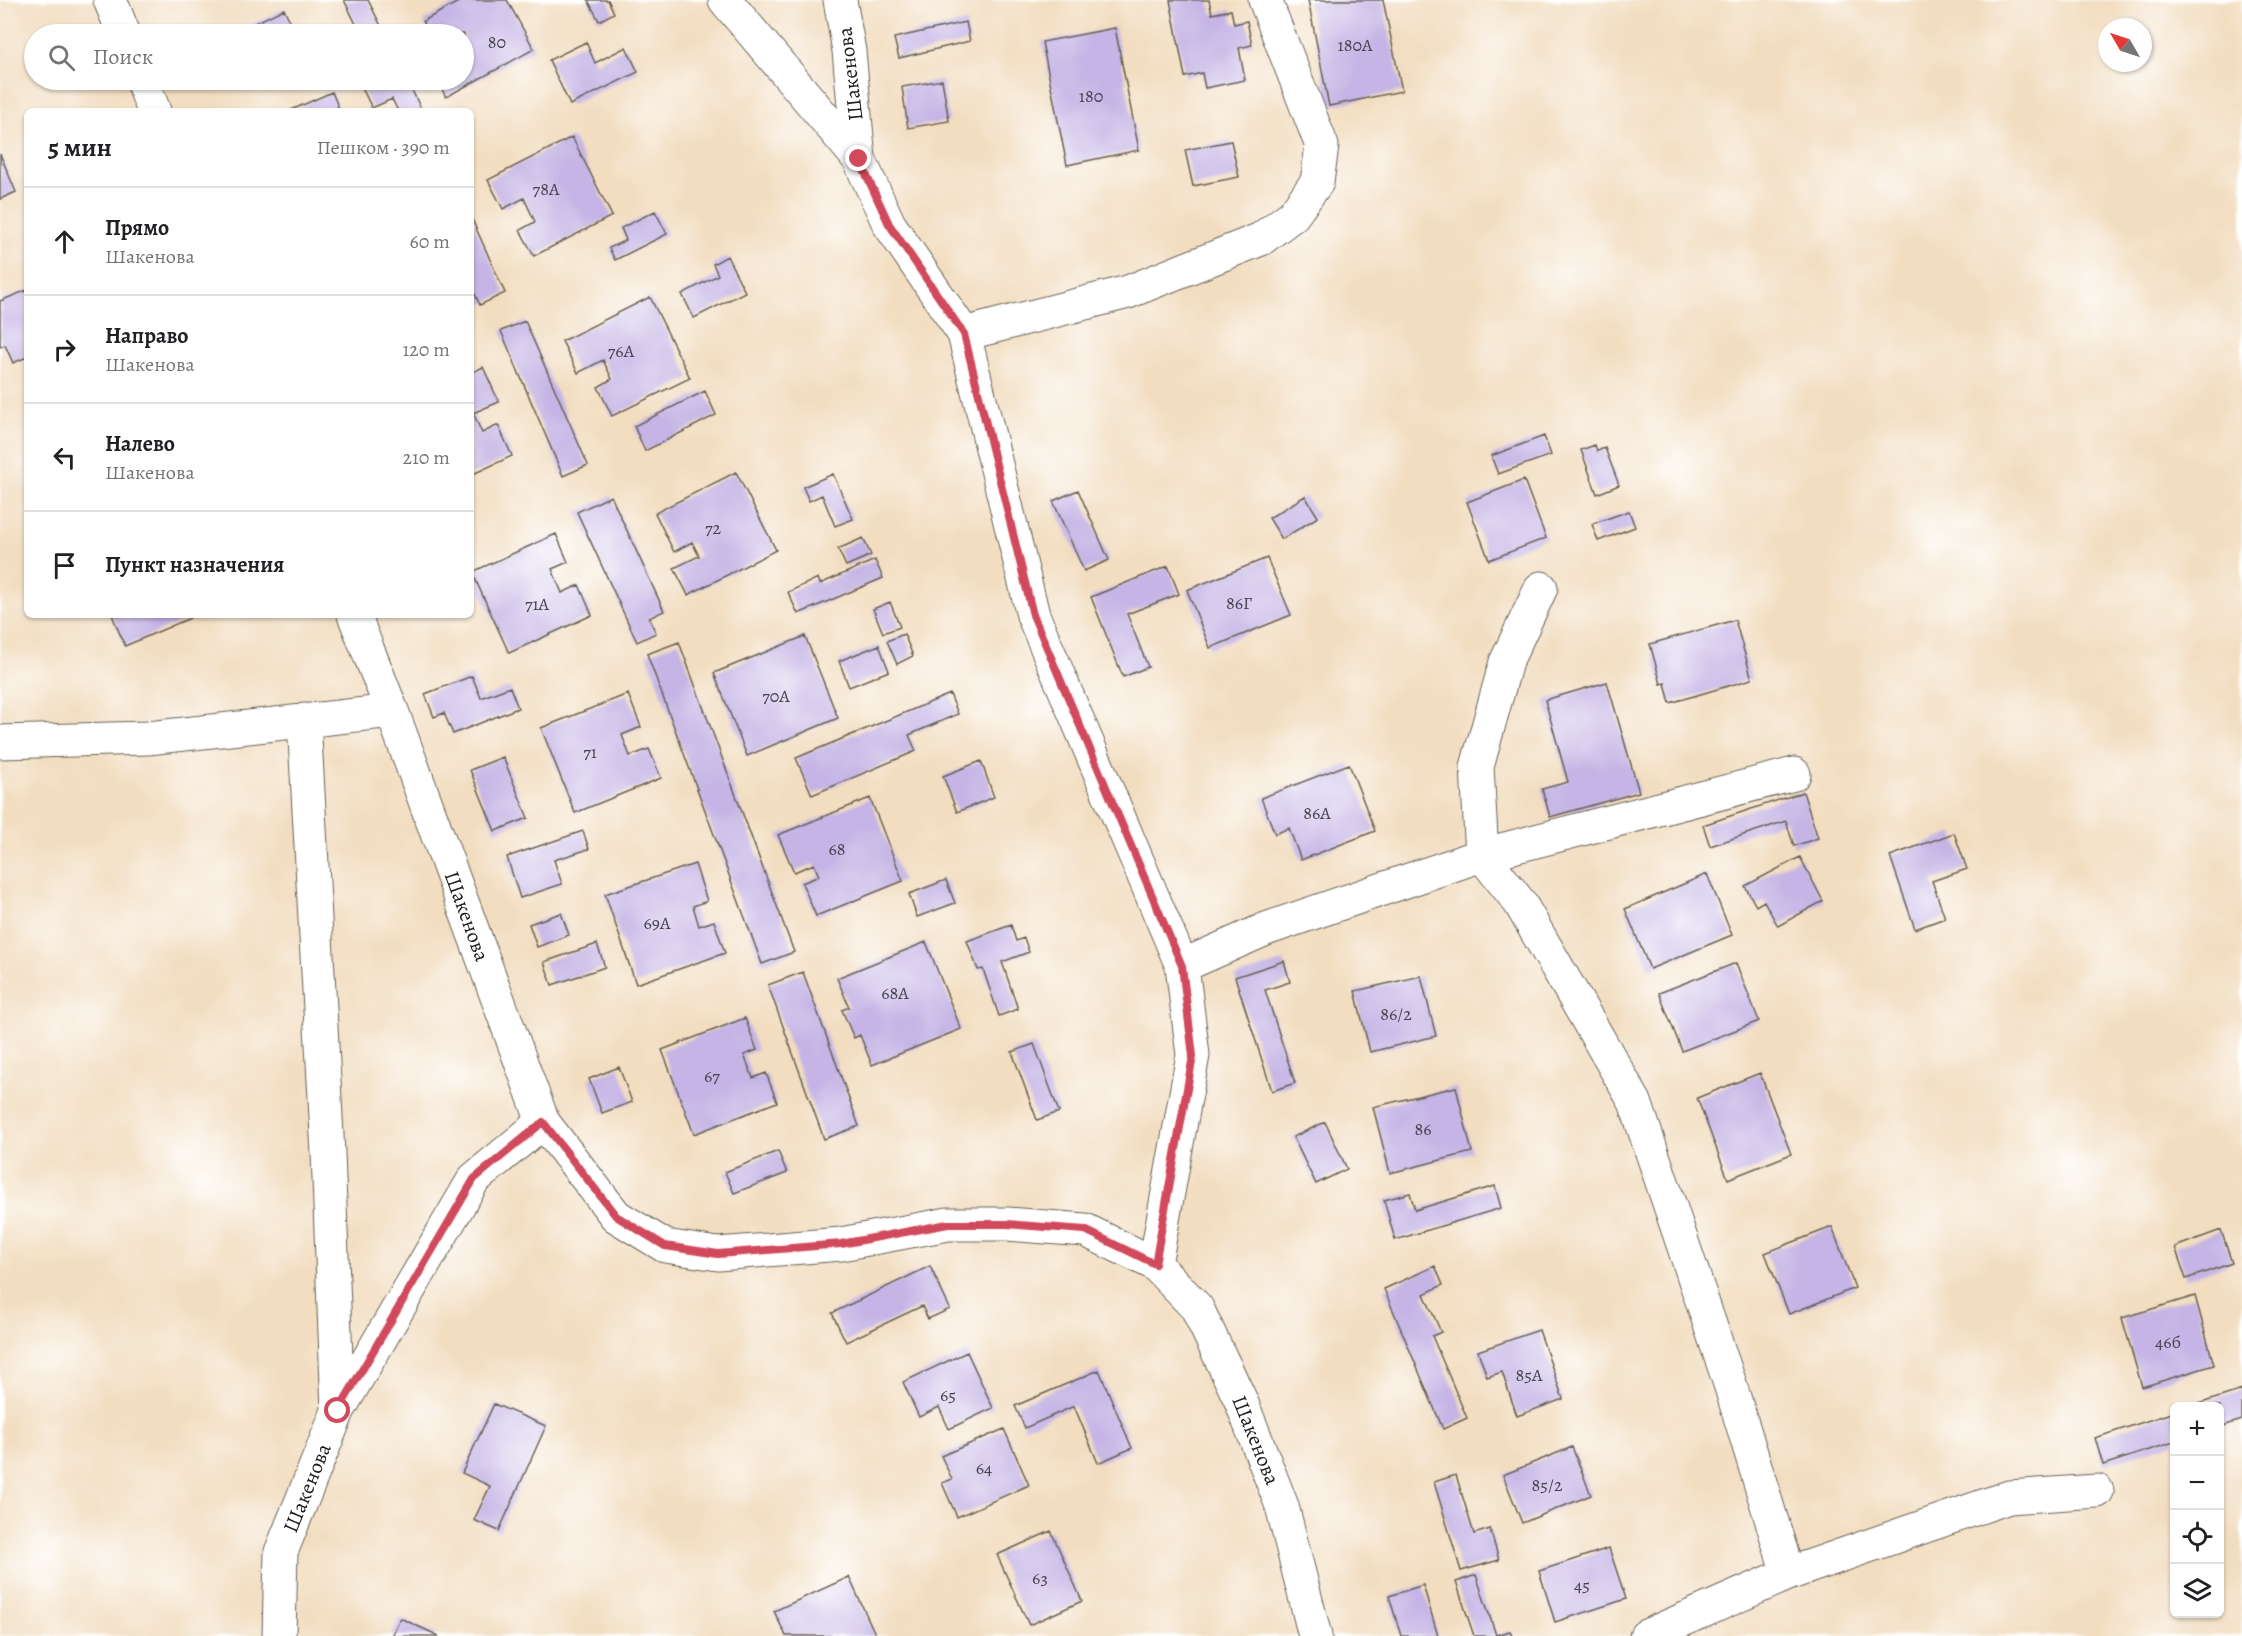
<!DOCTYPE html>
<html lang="ru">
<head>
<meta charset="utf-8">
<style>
	:root { --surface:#fff; --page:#f2f2f2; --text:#202124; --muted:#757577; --line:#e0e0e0 }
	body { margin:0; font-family:Alegreya,serif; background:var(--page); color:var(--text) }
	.controls { position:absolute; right:18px; bottom:18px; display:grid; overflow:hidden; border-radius:9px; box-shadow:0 2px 4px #0004 }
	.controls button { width:54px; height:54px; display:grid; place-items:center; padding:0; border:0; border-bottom:2px solid var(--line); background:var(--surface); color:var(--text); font:30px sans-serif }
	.compass { position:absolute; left:2098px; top:18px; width:54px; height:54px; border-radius:50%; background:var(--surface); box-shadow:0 2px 4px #0004; rotate:309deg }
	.stop { position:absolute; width:18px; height:18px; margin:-14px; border:4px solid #d1495b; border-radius:50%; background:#fff }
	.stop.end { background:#d1495b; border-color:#fff; box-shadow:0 2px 6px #0008 }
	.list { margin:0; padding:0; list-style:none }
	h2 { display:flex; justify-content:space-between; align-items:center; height:78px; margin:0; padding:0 24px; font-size:26px }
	h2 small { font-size:20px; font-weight:400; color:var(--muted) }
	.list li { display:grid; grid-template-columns:39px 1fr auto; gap:18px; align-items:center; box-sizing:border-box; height:108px; padding:0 24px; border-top:2px solid var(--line) }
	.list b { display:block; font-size:22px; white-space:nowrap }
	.list p { margin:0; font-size:20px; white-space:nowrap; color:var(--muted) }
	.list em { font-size:20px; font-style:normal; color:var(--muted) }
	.icon { flex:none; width:33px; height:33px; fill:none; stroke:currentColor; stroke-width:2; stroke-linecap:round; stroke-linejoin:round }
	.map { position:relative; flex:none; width:2242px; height:1636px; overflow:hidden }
	.search { position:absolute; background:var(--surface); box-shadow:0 2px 4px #0004; left:24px; top:24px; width:450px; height:66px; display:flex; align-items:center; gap:15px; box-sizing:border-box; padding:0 21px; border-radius:33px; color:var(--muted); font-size:22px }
	.panel { position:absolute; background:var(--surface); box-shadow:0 2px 4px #0004; left:24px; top:108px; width:450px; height:510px; border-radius:9px }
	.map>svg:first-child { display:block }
</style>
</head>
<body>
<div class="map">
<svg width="2242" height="1636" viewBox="0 0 2242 1636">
	<rect width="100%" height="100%" fill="#fff"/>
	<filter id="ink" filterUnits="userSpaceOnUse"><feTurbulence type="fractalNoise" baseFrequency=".0167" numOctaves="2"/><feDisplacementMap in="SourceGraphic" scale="12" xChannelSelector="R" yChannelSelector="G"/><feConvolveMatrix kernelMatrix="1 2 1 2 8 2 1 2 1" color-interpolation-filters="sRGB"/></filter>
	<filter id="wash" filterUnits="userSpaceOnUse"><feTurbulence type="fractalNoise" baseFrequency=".008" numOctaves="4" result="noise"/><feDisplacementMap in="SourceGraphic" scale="24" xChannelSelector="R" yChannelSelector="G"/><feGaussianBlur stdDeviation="1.35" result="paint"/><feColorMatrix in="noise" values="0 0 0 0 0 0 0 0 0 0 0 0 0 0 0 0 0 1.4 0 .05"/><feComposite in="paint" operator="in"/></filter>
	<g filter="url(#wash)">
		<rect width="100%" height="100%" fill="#f2ddc0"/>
		<g id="blocks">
			<path fill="#c5b4e5" d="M 344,0 L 368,0 L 385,34 L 361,34 Z
				M 462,0 L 507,0 L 534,49 L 446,97 L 437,80 L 464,80 L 464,34 L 430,34 L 423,21 Z
				M 588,0 L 608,0 L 614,13 L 599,21 Z
				M 1170,0 L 1209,0 L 1212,14 L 1231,10 L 1234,24 L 1247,21 L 1252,45 L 1239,48 L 1245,80 L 1205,88 L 1202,73 L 1185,77 Z
				M 1308,0 L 1383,0 L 1402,91 L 1329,106 Z
				M 284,9 L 293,27 L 278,34 L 232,34 Z
				M 966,22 L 970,41 L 899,58 L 894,38 Z
				M 1115,28 L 1139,150 L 1067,165 L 1042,42 Z
				M 586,42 L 595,63 L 626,47 L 638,72 L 570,105 L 549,60 Z
				M 358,80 L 407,80 L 422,111 L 398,111 L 392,99 L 372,108 Z
				M 942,80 L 949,121 L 908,128 L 902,87 Z
				M 332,92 L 340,111 L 289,111 Z
				M 572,137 L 612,216 L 534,256 L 520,230 L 535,222 L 524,198 L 503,209 L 488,180 Z
				M 1231,141 L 1239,177 L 1193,186 L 1185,150 Z
				M 0,154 L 16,192 L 0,199 Z
				M 655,211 L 667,234 L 615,260 L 609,248 L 626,240 L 621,228 Z
				M 471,217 L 505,293 L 480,305 L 471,286 Z
				M 727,256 L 745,292 L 694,318 L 682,294 L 718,275 L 713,264 Z
				M 27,290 L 27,357 L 13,363 L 5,345 L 0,347 L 0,301 Z
				M 650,297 L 690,378 L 612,416 L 598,387 L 612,379 L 603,360 L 578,373 L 562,341 Z
				M 525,321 L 588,465 L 563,476 L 501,331 Z
				M 483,367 L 499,402 L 473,413 L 482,433 L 498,425 L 512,456 L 471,475 L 471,373 Z
				M 705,391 L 716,415 L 645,451 L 634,426 Z
				M 1544,436 L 1551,455 L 1498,474 L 1491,456 Z
				M 1595,445 L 1597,451 L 1605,448 L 1619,485 L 1597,494 L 1581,450 Z
				M 736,472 L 776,550 L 688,595 L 674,568 L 699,556 L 692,542 L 674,552 L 655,513 Z
				M 833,474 L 853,519 L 835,526 L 822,495 L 809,501 L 803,487 Z
				M 1524,480 L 1546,538 L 1489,560 L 1467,502 Z
				M 1078,490 L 1109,560 L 1084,571 L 1053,501 Z
				M 611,496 L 664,611 L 649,618 L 656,633 L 637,642 L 577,512 Z
				M 1305,496 L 1318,517 L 1282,539 L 1269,518 Z
				M 1629,511 L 1635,527 L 1598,541 L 1592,524 Z
				M 556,534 L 568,562 L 552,569 L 562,593 L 579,585 L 592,615 L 509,653 L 472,572 Z
				M 863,538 L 871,555 L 846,566 L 838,549 Z
				M 1267,558 L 1291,615 L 1210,648 L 1187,590 Z
				M 875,560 L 883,578 L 798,614 L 788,592 L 818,578 L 820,584 Z
				M 1168,566 L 1179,594 L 1127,614 L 1148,667 L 1123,677 L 1091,597 Z
				M 890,602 L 900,627 L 883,633 L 873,609 Z
				M 112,615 L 189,615 L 190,618 L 125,646 Z
				M 1735,620 L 1752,679 L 1670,703 L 1665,683 L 1661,684 L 1650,644 Z
				M 904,634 L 913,656 L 897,664 L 887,641 Z
				M 805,636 L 838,718 L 747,756 L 714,673 Z
				M 679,642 L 794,952 L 762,964 L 647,654 Z
				M 879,645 L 889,671 L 849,687 L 839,661 Z
				M 472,676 L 481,698 L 510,687 L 518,708 L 453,734 L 444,713 L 434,717 L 425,694 Z
				M 1607,682 L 1639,792 L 1550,817 L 1542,789 L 1568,782 L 1545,700 Z
				M 628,694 L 641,727 L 622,735 L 630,756 L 649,749 L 661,778 L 575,813 L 541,728 Z
				M 950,694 L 958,714 L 909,735 L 916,751 L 812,795 L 796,758 Z
				M 503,757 L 528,818 L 495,831 L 470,770 Z
				M 981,761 L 994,797 L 957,812 L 943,776 Z
				M 1349,764 L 1375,831 L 1301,860 L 1289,828 L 1275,834 L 1261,798 Z
				M 1803,792 L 1818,838 L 1794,846 L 1786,821 L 1710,846 L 1703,825 Z
				M 870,798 L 903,881 L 816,916 L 802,883 L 819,876 L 814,864 L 794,872 L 778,835 Z
				M 583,831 L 589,849 L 554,860 L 562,884 L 520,898 L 507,857 Z
				M 1954,833 L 1967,869 L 1932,881 L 1945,918 L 1915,929 L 1890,856 Z
				M 1800,857 L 1823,901 L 1778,926 L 1764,901 L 1756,906 L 1745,886 Z
				M 695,864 L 707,901 L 693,906 L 699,926 L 714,921 L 725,953 L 636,984 L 605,894 Z
				M 1707,874 L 1732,935 L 1650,969 L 1625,909 Z
				M 946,880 L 955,903 L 917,917 L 909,894 Z
				M 561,913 L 569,935 L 537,947 L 529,924 Z
				M 1011,925 L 1016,941 L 1024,938 L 1029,952 L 1002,962 L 1018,1009 L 999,1016 L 983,969 L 978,970 L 967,941 Z
				M 926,942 L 961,1029 L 872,1065 L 860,1035 L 854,1038 L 842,1010 L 849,1007 L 837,978 Z
				M 597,944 L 605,967 L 552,985 L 544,962 Z
				M 1284,961 L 1290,982 L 1265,990 L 1295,1083 L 1272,1091 L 1235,977 Z
				M 1736,963 L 1759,1021 L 1682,1051 L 1659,993 Z
				M 803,972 L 859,1126 L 824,1139 L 768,985 Z
				M 1421,976 L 1436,1036 L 1370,1052 L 1355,991 Z
				M 745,1018 L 757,1050 L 744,1055 L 753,1078 L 766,1073 L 777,1102 L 694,1134 L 662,1050 Z
				M 1034,1044 L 1059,1112 L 1037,1120 L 1012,1052 Z
				M 619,1067 L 632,1102 L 602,1113 L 589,1079 Z
				M 1760,1073 L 1791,1154 L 1728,1179 L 1697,1098 Z
				M 1456,1087 L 1472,1152 L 1390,1173 L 1373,1107 Z
				M 1325,1122 L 1347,1169 L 1316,1184 L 1293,1137 Z
				M 778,1151 L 787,1173 L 734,1193 L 725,1172 Z
				M 1495,1186 L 1501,1208 L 1395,1240 L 1384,1200 L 1410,1193 L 1415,1210 Z
				M 1832,1227 L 1855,1288 L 1789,1314 L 1765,1253 Z
				M 2221,1230 L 2232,1263 L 2186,1279 L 2175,1247 Z
				M 930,1266 L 950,1309 L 928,1319 L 922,1306 L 846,1342 L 832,1313 Z
				M 1435,1266 L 1443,1285 L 1424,1294 L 1441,1332 L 1432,1336 L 1467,1418 L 1443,1429 L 1384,1289 Z
				M 2195,1296 L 2214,1365 L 2142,1387 L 2122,1318 Z
				M 1539,1330 L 1563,1399 L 1517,1416 L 1502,1372 L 1487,1377 L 1478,1351 Z
				M 967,1352 L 993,1408 L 949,1429 L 939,1407 L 919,1417 L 903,1382 Z
				M 1099,1370 L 1132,1448 L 1098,1463 L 1074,1406 L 1025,1428 L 1015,1406 Z
				M 2242,1390 L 2242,1420 L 2220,1427 L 2220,1406 L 2192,1406 Z
				M 494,1404 L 546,1426 L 499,1531 L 474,1520 L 490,1486 L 462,1473 Z
				M 2174,1412 L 2174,1442 L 2103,1465 L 2095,1438 Z
				M 1004,1429 L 1029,1485 L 957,1517 L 942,1483 L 952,1479 L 941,1456 Z
				M 1572,1447 L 1591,1495 L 1522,1523 L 1503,1475 Z
				M 1456,1475 L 1474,1534 L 1490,1529 L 1499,1560 L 1461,1571 L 1434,1482 Z
				M 1051,1531 L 1082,1601 L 1029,1625 L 997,1555 Z
				M 1609,1548 L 1626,1599 L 1555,1622 L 1539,1571 Z
				M 1476,1575 L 1496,1635 L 1510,1631 L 1512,1636 L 1474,1636 L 1456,1582 Z
				M 849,1577 L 876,1636 L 786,1636 L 774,1611 Z
				M 1423,1585 L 1438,1636 L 1401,1636 L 1389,1596 Z
				M 400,1618 L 439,1636 L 392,1636 Z"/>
		</g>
	</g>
	<g filter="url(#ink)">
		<use href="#blocks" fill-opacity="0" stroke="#676055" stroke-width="1.5"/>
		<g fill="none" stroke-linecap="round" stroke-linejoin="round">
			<defs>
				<path id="street" d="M 110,0 L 124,34
					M 725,0 L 859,159
					M 840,0 L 849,51 L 859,159 L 889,224 L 964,334 L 1033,615 L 1182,966 L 1193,1055 L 1155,1264
					M 142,80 L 154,111
					M 964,334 L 1128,292 L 1261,239 L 1293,215 L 1317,182 L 1322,146 L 1265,0
					M 1541,588 L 1506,662 L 1477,767 L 1482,855 L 1520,903 L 1635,1102 L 1730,1384 L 1788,1574 L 1646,1636
					M 354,615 L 392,711 L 543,1122 L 616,1216 L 665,1246 L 718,1254 L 841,1244 L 948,1224 L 1007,1224 L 1085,1230 L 1155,1264 L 1197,1308 L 1241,1401 L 1282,1506 L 1315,1636
					M 304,720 L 328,1153 L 338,1411
					M 0,742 L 148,738 L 392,711
					M 1182,966 L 1266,929 L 1482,855 L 1794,774
					M 1788,1574 L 2009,1497 L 2097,1491
					M 279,1636 L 281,1552 L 338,1411 L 474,1179 L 543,1122"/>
			</defs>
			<use href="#street" stroke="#676055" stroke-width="35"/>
			<use href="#street" stroke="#fff" stroke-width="33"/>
		</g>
	</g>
	<g fill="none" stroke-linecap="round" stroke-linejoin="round" filter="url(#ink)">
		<path stroke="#d1495b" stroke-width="8" d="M 338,1411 L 474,1179 L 543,1122 L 616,1216 L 665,1246 L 718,1254 L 841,1244 L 948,1224 L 1007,1224 L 1085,1230 L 1155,1264 L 1193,1056 L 1182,966 L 1033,615 L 964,334 L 889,224 L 859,159"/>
	</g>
	<g text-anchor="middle" stroke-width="4.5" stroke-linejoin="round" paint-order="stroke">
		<g font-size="18" fill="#46424e">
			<text x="497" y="48">80</text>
			<text x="1355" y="51">180А</text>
			<text x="1091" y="102">180</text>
			<text x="546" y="195">78А</text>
			<text x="621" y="357">76А</text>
			<text x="713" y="534">72</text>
			<text x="1239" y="609">86Г</text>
			<text x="537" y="610">71А</text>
			<text x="776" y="702">70А</text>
			<text x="590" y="758">71</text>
			<text x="1317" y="819">86А</text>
			<text x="837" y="855">68</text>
			<text x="657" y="929">69А</text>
			<text x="895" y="999">68А</text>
			<text x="1396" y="1020">86/2</text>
			<text x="712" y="1082">67</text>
			<text x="1423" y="1135">86</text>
			<text x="2168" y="1348">46б</text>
			<text x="1529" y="1381">85А</text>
			<text x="948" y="1401">65</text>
			<text x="984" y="1474">64</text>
			<text x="1547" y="1491">85/2</text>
			<text x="1040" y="1584">63</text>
			<text x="1582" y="1591">45</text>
		</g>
		<g font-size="21" fill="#1c1c1c" stroke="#fff">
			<text transform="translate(850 74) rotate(-97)" y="7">Шакенова</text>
			<text transform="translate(467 916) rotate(70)" y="7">Шакенова</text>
			<text transform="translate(1256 1440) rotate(68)" y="7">Шакенова</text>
			<text transform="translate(307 1488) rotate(-68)" y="7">Шакенова</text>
		</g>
	</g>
</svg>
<div class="controls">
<button>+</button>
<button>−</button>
<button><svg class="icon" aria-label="locate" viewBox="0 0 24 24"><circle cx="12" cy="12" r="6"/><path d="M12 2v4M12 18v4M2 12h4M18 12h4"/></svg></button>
<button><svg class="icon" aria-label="layers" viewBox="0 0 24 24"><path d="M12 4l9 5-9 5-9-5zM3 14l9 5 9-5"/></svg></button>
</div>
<svg class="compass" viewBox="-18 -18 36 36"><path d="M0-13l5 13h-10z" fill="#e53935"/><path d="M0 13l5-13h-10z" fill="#757577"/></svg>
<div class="stop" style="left:338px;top:1411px"></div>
<div class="stop end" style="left:859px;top:159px"></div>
<div class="search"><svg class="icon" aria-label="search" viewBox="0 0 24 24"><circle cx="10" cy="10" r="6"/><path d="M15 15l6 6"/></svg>Поиск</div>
<section class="panel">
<h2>5 мин<small>Пешком · 390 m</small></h2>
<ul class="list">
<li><svg class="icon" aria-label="ahead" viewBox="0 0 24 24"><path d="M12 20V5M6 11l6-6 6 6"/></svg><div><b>Прямо</b><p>Шакенова</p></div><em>60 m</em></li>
<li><svg class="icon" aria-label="right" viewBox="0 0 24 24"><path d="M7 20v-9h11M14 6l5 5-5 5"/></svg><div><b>Направо</b><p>Шакенова</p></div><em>120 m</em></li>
<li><svg class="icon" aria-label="left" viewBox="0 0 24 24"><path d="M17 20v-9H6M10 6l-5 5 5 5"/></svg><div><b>Налево</b><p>Шакенова</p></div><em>210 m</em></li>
<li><svg class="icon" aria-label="arrive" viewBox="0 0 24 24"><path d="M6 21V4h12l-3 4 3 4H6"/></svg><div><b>Пункт назначения</b></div></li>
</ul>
</section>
</div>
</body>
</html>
